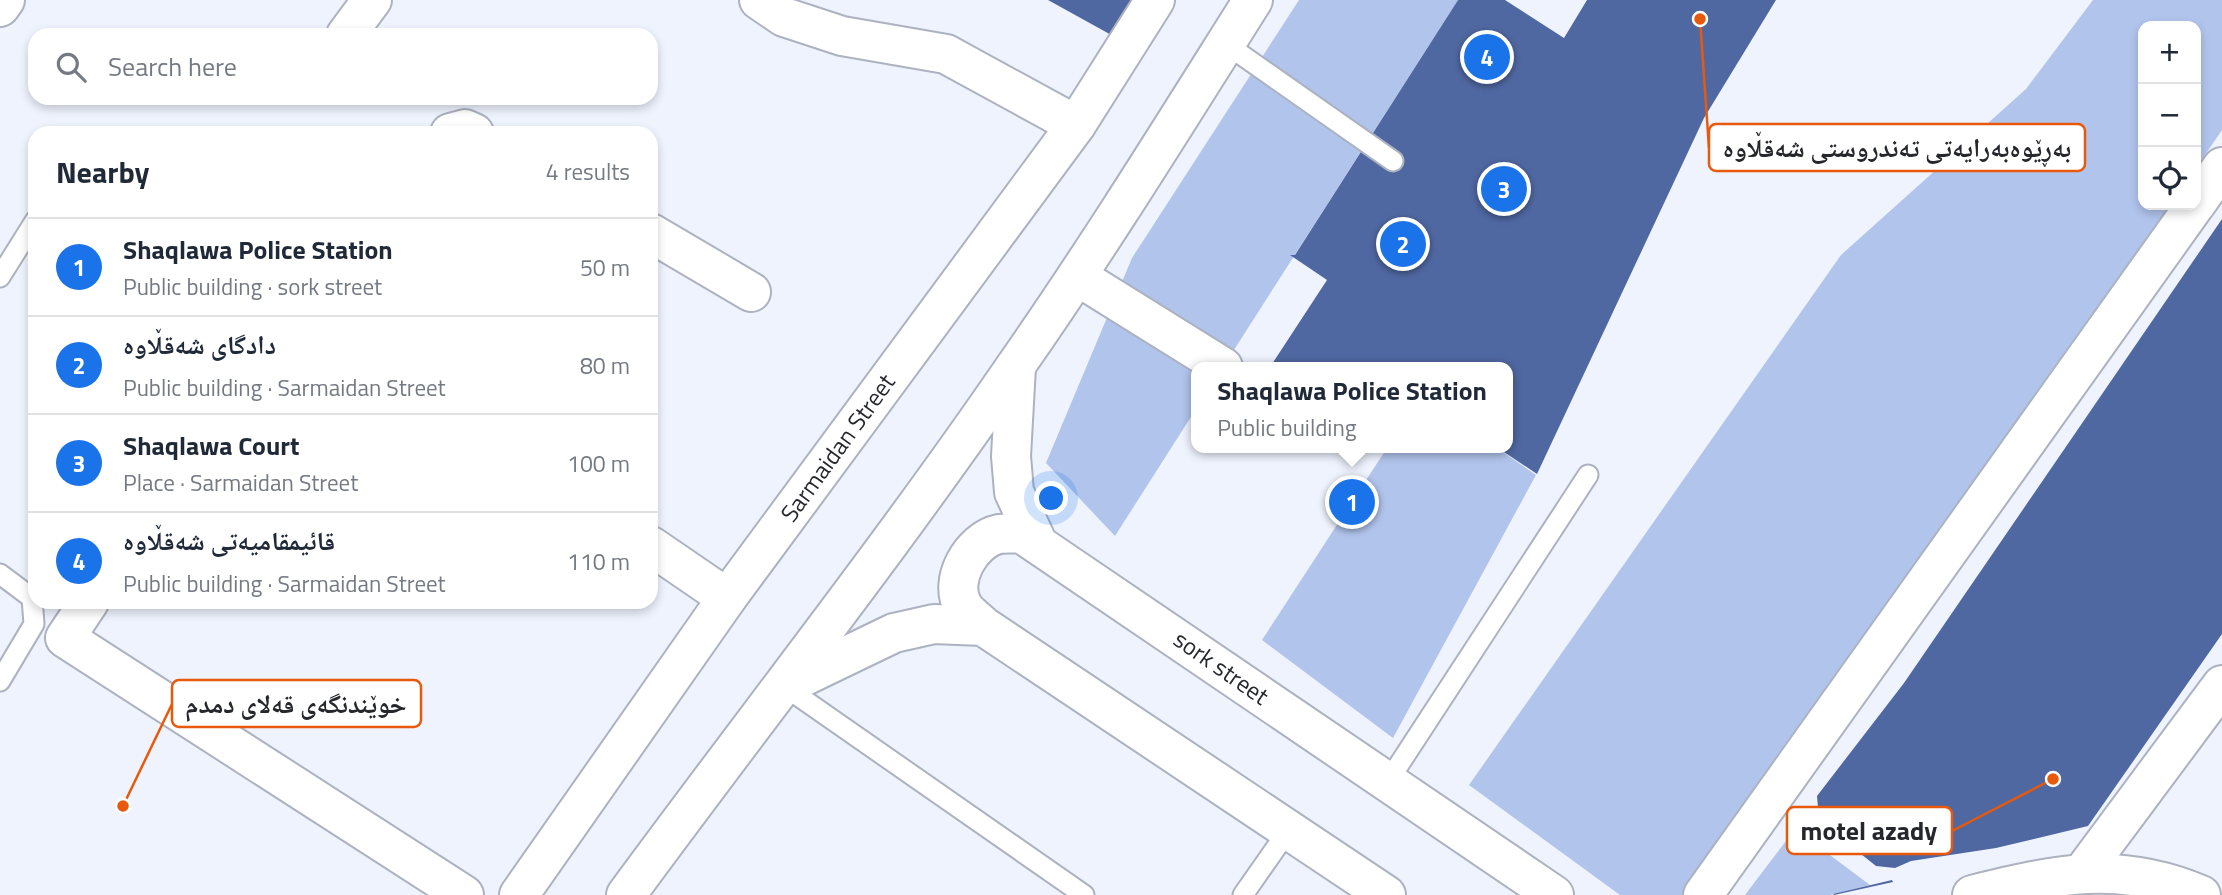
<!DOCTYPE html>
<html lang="en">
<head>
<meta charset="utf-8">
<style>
	:root { --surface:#fff; --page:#f6f6f7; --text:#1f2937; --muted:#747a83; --line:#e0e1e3; --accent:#1a73e8 }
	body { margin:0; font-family:"Titillium Web","Noto Naskh Arabic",sans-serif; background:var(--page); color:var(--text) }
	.controls { position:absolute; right:21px; top:21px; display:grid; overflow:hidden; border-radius:14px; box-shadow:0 4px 10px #0003 }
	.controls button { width:63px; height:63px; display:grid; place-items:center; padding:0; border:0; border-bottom:2px solid var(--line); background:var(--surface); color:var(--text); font:35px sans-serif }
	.you { position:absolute; left:1052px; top:499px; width:24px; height:24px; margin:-18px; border:5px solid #fff; border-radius:50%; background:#1a73e8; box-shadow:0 0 0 10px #1a73e833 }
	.badge { display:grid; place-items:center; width:46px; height:46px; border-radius:50%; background:var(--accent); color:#fff; font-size:23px; font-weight:700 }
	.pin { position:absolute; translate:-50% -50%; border:4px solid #fff; box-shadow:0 2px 7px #0006 }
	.popup { position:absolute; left:1191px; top:362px; width:322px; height:91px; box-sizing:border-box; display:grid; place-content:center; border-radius:14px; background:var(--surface); filter:drop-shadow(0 2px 5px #0005); font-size:23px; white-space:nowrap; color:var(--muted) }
	.popup b { font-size:26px; color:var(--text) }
	.popup::after { content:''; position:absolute; left:50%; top:100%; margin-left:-14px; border:14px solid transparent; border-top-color:var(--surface) }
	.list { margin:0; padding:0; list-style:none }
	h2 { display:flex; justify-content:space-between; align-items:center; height:91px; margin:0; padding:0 28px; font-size:30px }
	h2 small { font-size:23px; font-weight:400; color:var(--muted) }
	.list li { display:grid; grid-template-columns:46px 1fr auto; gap:21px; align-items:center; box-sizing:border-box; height:98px; padding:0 28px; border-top:2px solid var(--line) }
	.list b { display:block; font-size:26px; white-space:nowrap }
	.list p { margin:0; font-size:23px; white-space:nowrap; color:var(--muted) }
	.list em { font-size:23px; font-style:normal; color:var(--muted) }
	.icon { flex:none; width:38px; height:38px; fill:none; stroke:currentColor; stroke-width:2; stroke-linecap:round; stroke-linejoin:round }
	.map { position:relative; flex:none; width:2222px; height:895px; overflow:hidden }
	.search { position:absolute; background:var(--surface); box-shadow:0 4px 10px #0003; left:28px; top:28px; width:630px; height:77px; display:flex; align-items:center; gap:18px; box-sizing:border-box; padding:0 24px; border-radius:21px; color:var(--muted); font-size:26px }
	.panel { position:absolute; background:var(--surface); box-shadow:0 4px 10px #0003; left:28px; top:126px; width:630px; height:483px; border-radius:21px }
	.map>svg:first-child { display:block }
</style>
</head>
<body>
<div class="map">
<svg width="2222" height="895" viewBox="0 0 2222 895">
	<rect width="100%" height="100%" fill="#eef3fe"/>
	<path fill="#b1c4ec" d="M 1299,0 L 1458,0 L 1223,367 L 1196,367 L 1196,409 L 1115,536 L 1046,463 L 1132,258 Z
		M 2093,0 L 2222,0 L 2222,130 L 2196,168 L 2196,26 L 2143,26 L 2143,205 L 2170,205 L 1685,895 L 1620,895 L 1469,785 L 1841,255 L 2026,89 Z
		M 1387,448 L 1497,448 L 1536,475 L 1393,738 L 1262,640 Z
		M 1795,829 L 1870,885 L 1830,895 L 1745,895 Z"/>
	<path fill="#5068a2" d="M 1048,0 L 1150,0 L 1124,42 Z
		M 1458,0 L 1505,0 L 1564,38 L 1587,0 L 1776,0 L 1704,118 L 1537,474 L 1498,448 L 1508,448 L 1508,367 L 1277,367 L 1272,364 L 1327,280 L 1290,255 L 1295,255 Z
		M 2222,219 L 2222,634 L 2088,826 L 1996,848 L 1911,861 L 1895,868 L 1876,866 L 1846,842 L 1855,829 L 1847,823 L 1827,826 L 1819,819 L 1817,796 L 1904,683 Z
		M 1892,880 L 1893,882 L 1834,895 L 1833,894 Z"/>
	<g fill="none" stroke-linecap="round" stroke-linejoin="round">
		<defs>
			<path id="lane" d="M 1226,44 L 1393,161
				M 0,277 L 35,221
				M 0,574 L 32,598 L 34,624 L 0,681
				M 784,686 L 1084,895
				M 1387,783 L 1588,475
				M 1243,895 L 1287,832"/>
			<path id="street" d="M 759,0 L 784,17 L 842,36 L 946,54 L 1076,125
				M 0,7 L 5,0
				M 346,35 L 372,0
				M 450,133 L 465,129 L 474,133
				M 2196,204 L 2222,167
				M 651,233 L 751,292
				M 1077,276 L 1223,367
				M 651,546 L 727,598
				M 89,602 L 65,638 L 464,895
				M 2083,872 L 2222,685
				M 1703,895 L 2195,205"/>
			<path id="secondary" d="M 1016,367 L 1011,456 L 1014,492 L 1037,542
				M 983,626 C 977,620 967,613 963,606 C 948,581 971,540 999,534 C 1006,533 1014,534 1021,533 L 1554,895
				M 784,686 L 894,633 L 934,624 L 983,626 L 1386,895
				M 1972,895 C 2056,874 2119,860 2201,895"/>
			<path id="primary" d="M 519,895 L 727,598 L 1076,125 L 1155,0
				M 626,895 C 756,718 893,545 1017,364 C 1100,245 1176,122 1253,0"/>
		</defs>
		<use href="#lane" stroke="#acb2bf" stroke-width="23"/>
		<use href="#street" stroke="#acb2bf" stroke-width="42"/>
		<use href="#secondary" stroke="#acb2bf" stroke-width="42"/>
		<use href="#primary" stroke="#acb2bf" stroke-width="42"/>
		<use href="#lane" stroke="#fff" stroke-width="19"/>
		<use href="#street" stroke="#fff" stroke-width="38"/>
		<use href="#secondary" stroke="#fff" stroke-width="38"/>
		<use href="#primary" stroke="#fff" stroke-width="38"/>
	</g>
	<g text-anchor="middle" stroke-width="7" stroke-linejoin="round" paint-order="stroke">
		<g font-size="24" fill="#25272c" stroke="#fff">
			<text transform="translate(838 448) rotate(-54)" y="8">Sarmaidan Street</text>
			<text transform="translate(1221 668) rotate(35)" y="8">sork street</text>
		</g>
	</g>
	<path fill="none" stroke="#e8590c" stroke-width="2.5" d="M1700 19L1709 148M123 806L172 704M2053 779L1952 831"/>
	<g fill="#e8590c" stroke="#fff" stroke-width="2.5">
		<circle cx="1700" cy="19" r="7"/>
		<circle cx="123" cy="806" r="7"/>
		<circle cx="2053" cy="779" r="7"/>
	</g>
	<g fill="#fff" stroke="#e8590c" stroke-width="2.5">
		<rect x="1709" y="124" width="376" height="47" rx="7"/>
		<rect x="172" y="680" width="249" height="47" rx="7"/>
		<rect x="1787" y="807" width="165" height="47" rx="7"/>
	</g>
	<g font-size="26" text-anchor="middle" font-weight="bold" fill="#25272c">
		<text x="1897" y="157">بەڕێوەبەرایەتی تەندروستی شەقڵاوە</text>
		<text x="296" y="713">خوێندنگەی قەلای دمدم</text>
		<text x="1869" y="840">motel azady</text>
	</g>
</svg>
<div class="controls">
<button>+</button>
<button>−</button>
<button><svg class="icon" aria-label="locate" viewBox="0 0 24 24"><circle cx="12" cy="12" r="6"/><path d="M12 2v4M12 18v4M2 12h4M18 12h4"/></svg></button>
</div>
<div class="you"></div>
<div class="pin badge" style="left:1352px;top:502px">1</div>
<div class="popup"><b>Shaqlawa Police Station</b>Public building</div>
<div class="pin badge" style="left:1403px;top:244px">2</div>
<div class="pin badge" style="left:1504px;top:189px">3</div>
<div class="pin badge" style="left:1487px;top:57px">4</div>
<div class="search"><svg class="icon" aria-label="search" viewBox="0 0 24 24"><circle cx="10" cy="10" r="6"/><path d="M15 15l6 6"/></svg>Search here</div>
<section class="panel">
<h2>Nearby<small>4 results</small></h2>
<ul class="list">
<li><span class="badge">1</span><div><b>Shaqlawa Police Station</b><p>Public building · sork street</p></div><em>50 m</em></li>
<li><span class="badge">2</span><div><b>دادگای شەقڵاوە</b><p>Public building · Sarmaidan Street</p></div><em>80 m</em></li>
<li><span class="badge">3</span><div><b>Shaqlawa Court</b><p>Place · Sarmaidan Street</p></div><em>100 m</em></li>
<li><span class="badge">4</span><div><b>قائیمقامیەتی شەقڵاوە</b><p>Public building · Sarmaidan Street</p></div><em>110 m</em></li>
</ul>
</section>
</div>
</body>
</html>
